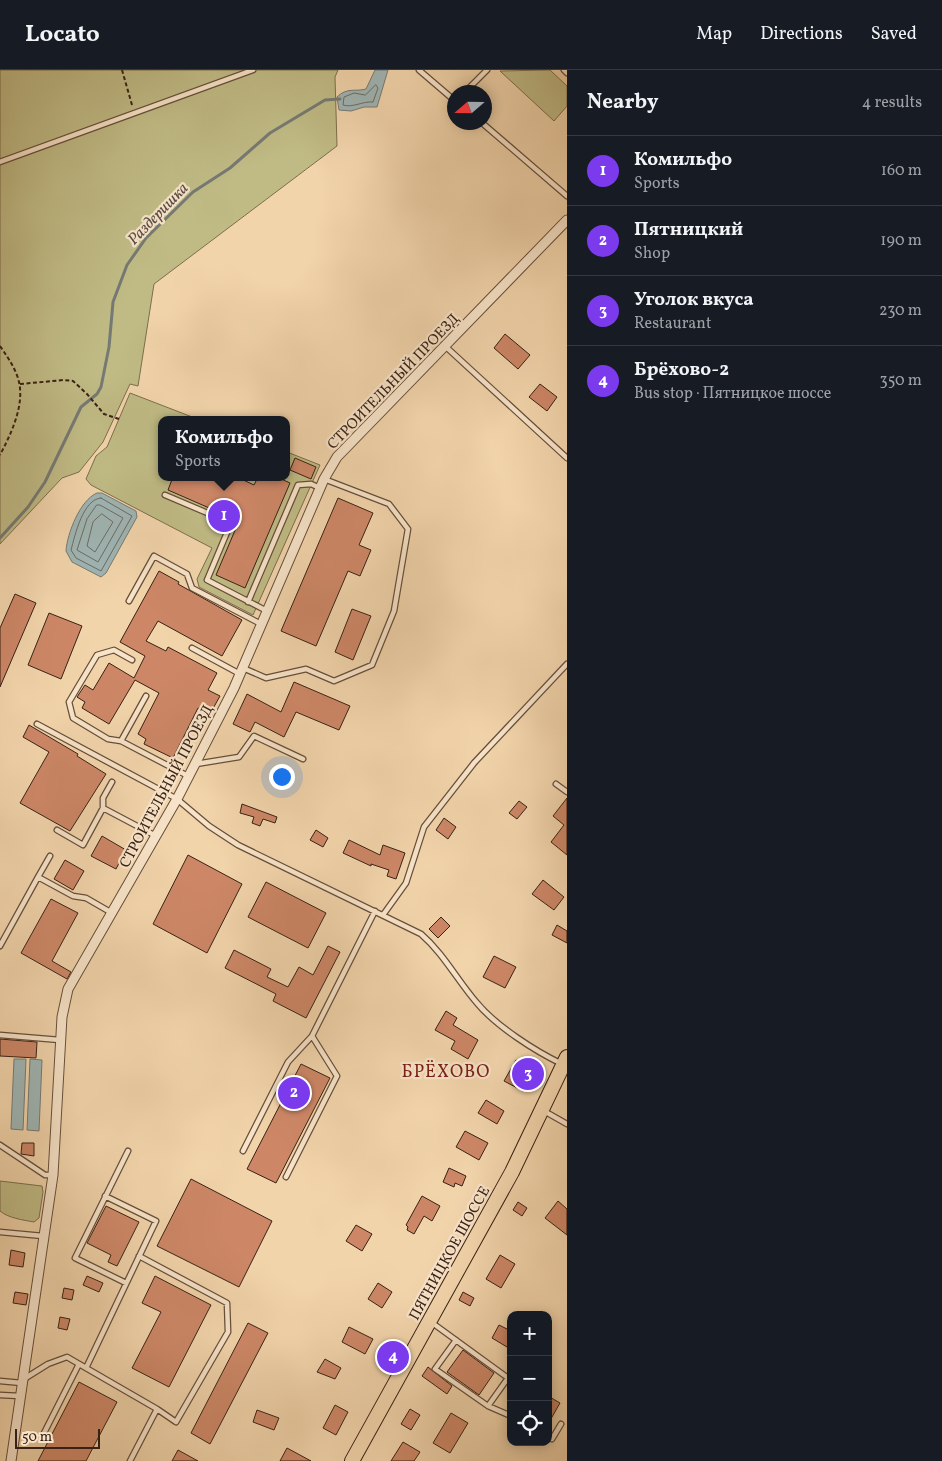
<!DOCTYPE html>
<html lang="en">
<head>
<meta charset="utf-8">
<style>
	:root { --surface:#171b24; --page:#242831; --text:#f1f3f6; --muted:#9ea1a6; --line:#363941; --accent:#7c3aed }
	body { margin:0; font-family:Vollkorn,serif; background:var(--page); color:var(--text) }
	.controls { position:absolute; right:15px; bottom:15px; display:grid; overflow:hidden; border-radius:10px; box-shadow:0 2px 12px #0003 }
	.controls button { width:45px; height:45px; display:grid; place-items:center; padding:0; border:0; border-bottom:1px solid var(--line); background:var(--surface); color:var(--text); font:25px sans-serif }
	.compass { position:absolute; left:447px; top:15px; width:45px; height:45px; border-radius:50%; background:var(--surface); box-shadow:0 2px 12px #0003; rotate:250deg }
	.scale { position:absolute; left:15px; bottom:12px; width:85px; box-sizing:border-box; padding-left:5px; border:2px solid #382115; border-top:0; font-size:14px; line-height:18px; white-space:nowrap; color:#382115; -webkit-text-stroke:4px #f7e3c8; paint-order:stroke }
	.you { position:absolute; left:281px; top:706px; width:18px; height:18px; margin:-12px; border:4px solid #fff; border-radius:50%; background:#1a73e8; box-shadow:0 0 0 8px #1a73e833 }
	.badge { display:grid; place-items:center; width:32px; height:32px; border-radius:50%; background:var(--accent); color:#fff; font-size:16px; font-weight:700 }
	.pin { position:absolute; translate:-50% -50%; border:2px solid #fff; box-shadow:0 1px 5px #0006 }
	.popup { position:absolute; left:158px; top:346px; width:132px; height:65px; box-sizing:border-box; display:grid; place-content:center; border-radius:10px; background:var(--surface); filter:drop-shadow(0 1px 4px #0005); font-size:16px; white-space:nowrap; color:var(--muted) }
	.popup b { font-size:19px; color:var(--text) }
	.popup::after { content:''; position:absolute; left:50%; top:100%; margin-left:-10px; border:10px solid transparent; border-top-color:var(--surface) }
	.list { margin:0; padding:0; list-style:none }
	h2 { display:flex; justify-content:space-between; align-items:center; height:65px; margin:0; padding:0 20px; font-size:21px }
	h2 small { font-size:16px; font-weight:400; color:var(--muted) }
	.list li { display:grid; grid-template-columns:32px 1fr auto; gap:15px; align-items:center; box-sizing:border-box; height:70px; padding:0 20px; border-top:1px solid var(--line) }
	.list b { display:block; font-size:19px; white-space:nowrap }
	.list p { margin:0; font-size:16px; white-space:nowrap; color:var(--muted) }
	.list em { font-size:16px; font-style:normal; color:var(--muted) }
	.icon { flex:none; width:28px; height:28px; fill:none; stroke:currentColor; stroke-width:2; stroke-linecap:round; stroke-linejoin:round }
	.map { position:relative; flex:none; width:567px; height:1391px; overflow:hidden }
	header { display:flex; align-items:center; gap:30px; box-sizing:border-box; height:70px; padding:0 25px; background:var(--surface); border-bottom:1px solid var(--line) }
	header strong { font-size:24px }
	nav { display:flex; gap:28px; margin-inline-start:auto; font-size:18px }
	main { display:flex }
	aside { flex:1; background:var(--surface) }
	.map>svg:first-child { display:block }
</style>
</head>
<body>
<header>
<strong>Locato</strong>
<nav><a>Map</a><a>Directions</a><a>Saved</a></nav>
</header>
<main>
<div class="map">
<svg width="567" height="1391" viewBox="0 0 567 1391">
	<rect width="100%" height="100%" fill="#f2d4ab"/>
	<filter id="stains"><feTurbulence type="fractalNoise" baseFrequency=".004" numOctaves="4"/><feColorMatrix values="0 0 0 0 .2 0 0 0 0 .09 0 0 0 0 .02 0 0 0 .5 -.17"/></filter>
	<radialGradient id="worn" r=".72"><stop offset=".6" stop-color="#630" stop-opacity="0"/><stop offset="1" stop-color="#630" stop-opacity=".3"/></radialGradient>
	<path fill="#c0bb85" stroke="#7c6e4d" d="M 0,0 L 338,0 L 335,7 L 337,76 L 154,214 L 138,316 L 130,314 L 103,372 L 79,402 L 62,408 L 0,474 Z
		M 550,0 L 567,16 L 567,36 L 554,51 L 500,1 Z
		M 130,323 L 200,350 L 162,350 L 162,407 L 286,407 L 287,382 L 320,395 L 253,545 L 199,517 L 197,509 L 212,478 L 91,415 L 86,409 L 96,386 L 107,377 Z
		M 0,1111 L 42,1116 L 43,1122 L 39,1148 L 34,1152 C 23,1150 8,1148 0,1141 Z"/>
	<path fill="#9fb5b4" stroke="#767a74" d="M 375,0 L 388,0 L 377,37 L 364,37 L 351,41 L 339,40 L 337,27 C 347,17 355,22 366,19 Z
		M 97,423 L 102,423 L 136,441 L 137,447 L 106,503 L 101,507 L 72,492 L 66,481 C 67,464 80,430 97,423 Z
		M 14,989 L 26,989 L 23,1060 L 11,1059 Z
		M 30,989 L 42,990 L 39,1061 L 27,1060 Z"/>
	<g fill="none" stroke-linecap="round" stroke-linejoin="round">
		<path stroke="#6c6b64" stroke-width="1" d="M 376,15 L 378,18 L 373,32 C 363,31 353,38 343,35 L 344,27 L 354,23 L 365,25 Z
			M 101,428 L 132,446 L 101,501 L 76,488 L 71,480 C 75,465 83,429 101,428 Z
			M 97,435 L 100,435 L 123,448 L 98,492 L 77,480 L 87,449 Z
			M 102,444 L 113,452 L 95,482 L 87,476 L 93,452 Z"/>
		<path stroke="#767a74" stroke-width="3" d="M 0,468 L 28,437 L 45,412 L 81,337 L 97,324 L 101,317 L 109,277 L 113,232 L 127,195 L 146,168 L 193,122 L 230,98 L 270,63 L 325,30 L 340,29"/>
	</g>
	<path fill="#cd8767" stroke="#382115" d="M 505,264 L 530,285 L 518,299 L 494,278 Z
		M 540,314 L 557,327 L 547,341 L 529,327 Z
		M 295,388 L 316,397 L 311,409 L 290,400 Z
		M 173,407 L 237,407 L 254,415 L 258,407 L 277,407 L 290,413 L 245,518 L 216,505 L 239,451 L 168,420 Z
		M 338,428 L 373,443 L 359,475 L 371,480 L 360,506 L 348,501 L 316,576 L 281,561 Z
		M 159,501 L 179,512 L 178,514 L 242,550 L 222,586 L 158,551 L 146,571 L 166,581 L 168,577 L 217,603 L 208,620 L 220,626 L 210,644 L 198,638 L 173,688 L 144,674 L 146,669 L 138,664 L 159,623 L 135,610 L 109,654 L 82,638 L 85,632 L 77,627 L 85,615 L 93,620 L 109,593 L 134,608 L 145,586 L 120,572 Z
		M 15,524 L 36,533 L 0,617 L 0,558 Z
		M 352,539 L 371,546 L 353,590 L 335,582 Z
		M 49,543 L 82,556 L 61,609 L 28,595 Z
		M 294,612 L 350,636 L 339,660 L 296,642 L 284,667 L 255,652 L 250,662 L 233,654 L 247,624 L 281,642 Z
		M 29,655 L 78,684 L 77,686 L 106,704 L 70,761 L 20,733 L 49,682 L 23,667 Z
		M 567,728 L 567,785 L 551,772 L 564,755 L 553,746 Z
		M 519,731 L 527,737 L 517,749 L 509,743 Z
		M 242,734 L 277,747 L 275,753 L 263,749 L 260,756 L 252,753 L 254,747 L 240,743 Z
		M 444,748 L 456,757 L 448,769 L 436,760 Z
		M 316,760 L 328,768 L 323,777 L 310,770 Z
		M 102,766 L 126,780 L 116,799 L 91,786 Z
		M 349,770 L 380,785 L 383,775 L 405,783 L 396,809 L 387,806 L 389,800 L 371,794 L 371,796 L 343,783 Z
		M 188,785 L 242,814 L 207,883 L 153,854 Z
		M 65,790 L 84,801 L 73,820 L 54,809 Z
		M 543,810 L 564,827 L 554,840 L 532,824 Z
		M 266,812 L 326,843 L 308,878 L 248,847 Z
		M 51,829 L 78,843 L 52,891 L 71,902 L 67,909 L 21,883 Z
		M 441,847 L 450,856 L 438,868 L 429,859 Z
		M 557,855 L 567,861 L 567,873 L 552,865 Z
		M 328,876 L 340,882 L 306,948 L 273,931 L 276,924 L 225,898 L 234,880 L 271,899 L 267,907 L 288,917 L 299,897 L 313,905 Z
		M 494,886 L 516,897 L 505,918 L 483,907 Z
		M 446,941 L 457,948 L 453,955 L 478,970 L 468,989 L 451,979 L 455,971 L 435,960 Z
		M 0,969 L 37,972 L 36,988 L 0,986 Z
		M 516,990 L 534,1001 L 523,1021 L 504,1011 Z
		M 301,994 L 330,1008 L 276,1113 L 247,1099 Z
		M 486,1030 L 504,1041 L 497,1054 L 478,1043 Z
		M 465,1061 L 488,1073 L 479,1090 L 456,1077 Z
		M 22,1073 L 34,1073 L 34,1086 L 21,1084 Z
		M 449,1098 L 466,1106 L 462,1116 L 455,1113 L 454,1117 L 443,1112 Z
		M 191,1109 L 272,1151 L 239,1217 L 157,1176 Z
		M 422,1126 L 440,1136 L 432,1151 L 424,1146 L 414,1164 L 407,1160 L 408,1157 L 406,1155 Z
		M 558,1131 L 567,1139 L 567,1165 L 545,1148 Z
		M 518,1132 L 527,1138 L 522,1146 L 513,1140 Z
		M 106,1136 L 139,1152 L 117,1196 L 108,1192 L 111,1185 L 87,1173 Z
		M 356,1155 L 372,1164 L 362,1181 L 346,1171 Z
		M 11,1180 L 25,1183 L 23,1197 L 9,1195 Z
		M 500,1185 L 515,1194 L 501,1218 L 486,1209 Z
		M 87,1206 L 103,1213 L 99,1222 L 83,1215 Z
		M 155,1206 L 211,1235 L 169,1317 L 132,1298 L 161,1242 L 142,1233 Z
		M 378,1213 L 392,1222 L 382,1238 L 368,1229 Z
		M 64,1218 L 74,1220 L 72,1230 L 62,1228 Z
		M 15,1222 L 28,1224 L 26,1235 L 13,1233 Z
		M 463,1222 L 474,1228 L 470,1236 L 459,1230 Z
		M 60,1247 L 70,1249 L 67,1260 L 58,1258 Z
		M 248,1253 L 268,1263 L 210,1374 L 191,1363 Z
		M 499,1255 L 511,1261 L 511,1270 L 507,1277 L 492,1268 Z
		M 349,1257 L 373,1269 L 365,1284 L 342,1272 Z
		M 463,1280 L 494,1303 L 479,1325 L 447,1302 Z
		M 325,1289 L 341,1298 L 335,1309 L 317,1302 Z
		M 428,1297 L 452,1316 L 447,1324 L 422,1306 Z
		M 79,1312 L 117,1332 L 86,1391 L 38,1391 Z
		M 548,1326 L 560,1333 L 548,1354 Z
		M 335,1335 L 348,1342 L 336,1365 L 323,1358 Z
		M 410,1339 L 420,1345 L 411,1360 L 401,1354 Z
		M 257,1340 L 279,1348 L 274,1360 L 253,1352 Z
		M 451,1343 L 468,1353 L 450,1383 L 433,1373 Z
		M 403,1372 L 420,1382 L 414,1391 L 391,1391 Z
		M 287,1378 L 311,1391 L 280,1391 Z
		M 178,1380 L 198,1391 L 172,1391 Z"/>
	<g fill="none" stroke-linecap="round" stroke-linejoin="round">
		<defs>
			<path id="service" d="M 419,0 L 454,30
				M 564,0 L 567,3
				M 465,22 L 487,0
				M 481,52 L 567,126
				M 0,92 L 253,0
				M 445,276 L 567,388
				M 165,425 L 231,453 L 207,510 L 267,541
				M 129,531 L 154,486 L 187,504 L 192,518 L 261,554
				M 248,532 L 298,415 L 311,414 L 320,418
				M 192,578 L 240,604
				M 132,590 L 114,580 L 97,585 L 69,632 L 73,648 L 108,669 L 121,671 L 188,706
				M 243,598 L 266,608 L 306,599 L 334,611 L 372,595 L 394,541 L 408,459 L 389,434 L 324,409
				M 37,654 L 177,729 L 209,756 L 238,775 L 421,864 C 444,884 457,910 477,933 C 496,956 535,981 562,994
				M 121,671 L 146,626
				M 196,694 L 239,687 L 254,666 L 303,689
				M 556,714 L 567,722
				M 103,738 L 103,728 L 112,712
				M 57,760 L 83,775 L 103,738 L 156,766
				M 38,807 L 50,786
				M 383,845 L 406,813 L 424,757 L 474,693 L 567,594
				M 0,876 L 38,807 L 73,826 L 86,828 L 112,843
				M 0,965 L 60,970
				M 544,1041 L 567,1054
				M 0,1075 L 45,1105 L 53,1105
				M 243,1081 L 288,992 L 312,966 L 375,841
				M 286,1107 L 337,1006 L 312,966
				M 0,1162 L 43,1166
				M 139,1186 L 227,1233 L 228,1262 L 176,1352 L 157,1339
				M 126,1213 L 75,1188 L 128,1081
				M 431,1252 L 508,1308 L 488,1336
				M 456,1270 L 435,1299 L 488,1336 L 511,1346
				M 86,1298 L 156,1151 L 105,1126
				M 24,1309 L 48,1294 L 67,1287 L 157,1339 L 130,1391
				M 0,1311 L 22,1313
				M 0,1325 L 20,1326
				M 43,1365 L 79,1294
				M 548,1367 L 552,1369 L 561,1354"/>
			<path id="minor" d="M 11,1391 L 53,1105 L 62,947 L 68,919 L 177,729 L 234,618 L 324,409 L 337,387 L 567,150"/>
			<path id="primary" d="M 352,1391 L 512,1102 L 567,987"/>
		</defs>
		<use href="#service" stroke="#664e3a" stroke-width="7"/>
		<use href="#minor" stroke="#664e3a" stroke-width="11"/>
		<use href="#primary" stroke="#382115" stroke-width="16"/>
		<path stroke="#382115" stroke-width="2" stroke-dasharray="4 2.5" stroke-linecap="butt" d="M 122,0 L 132,35
			M 0,276 C 6,285 12,293 16,303 C 28,329 12,362 0,385
			M 20,314 L 64,310 L 73,311 L 87,324 L 104,344 L 119,349"/>
		<use href="#service" stroke="#f7e3c8" stroke-width="4.5"/>
		<use href="#minor" stroke="#f7e3c8" stroke-width="9"/>
		<use href="#primary" stroke="#f2d4ab" stroke-width="14"/>
	</g>
	<g text-anchor="middle" stroke-width="4.5" stroke-linejoin="round" paint-order="stroke">
		<g font-size="15" fill="#382115" stroke="#f7e3c8">
			<text transform="translate(393 311) rotate(-46)" y="5">СТРОИТЕЛЬНЫЙ ПРОЕЗД</text>
			<text transform="translate(166 716) rotate(-62)" y="5">СТРОИТЕЛЬНЫЙ ПРОЕЗД</text>
			<text transform="translate(449 1183) rotate(-61)" y="5">ПЯТНИЦКОЕ ШОССЕ</text>
		</g>
		<g font-size="16" font-style="italic" fill="#574d45" stroke="#f7e3c8">
			<text transform="translate(157 143) rotate(-46)" y="6">Раздеришка</text>
		</g>
		<g font-size="18" letter-spacing="1" fill="#7a1f14" stroke="#f7e3c8">
			<text x="446" y="1007">БРЁХОВО</text>
		</g>
	</g>
	<rect width="100%" height="100%" filter="url(#stains)"/>
	<rect width="100%" height="100%" fill="url(#worn)"/>
</svg>
<div class="controls">
<button>+</button>
<button>−</button>
<button><svg class="icon" aria-label="locate" viewBox="0 0 24 24"><circle cx="12" cy="12" r="6"/><path d="M12 2v4M12 18v4M2 12h4M18 12h4"/></svg></button>
</div>
<svg class="compass" viewBox="-18 -18 36 36"><path d="M0-13l5 13h-10z" fill="#e53935"/><path d="M0 13l5-13h-10z" fill="#9ea1a6"/></svg>
<div class="scale">50 m</div>
<div class="you"></div>
<div class="pin badge" style="left:224px;top:446px">1</div>
<div class="popup"><b>Комильфо</b>Sports</div>
<div class="pin badge" style="left:294px;top:1023px">2</div>
<div class="pin badge" style="left:528px;top:1004px">3</div>
<div class="pin badge" style="left:393px;top:1287px">4</div>
</div>
<aside>
<h2>Nearby<small>4 results</small></h2>
<ul class="list">
<li><span class="badge">1</span><div><b>Комильфо</b><p>Sports</p></div><em>160 m</em></li>
<li><span class="badge">2</span><div><b>Пятницкий</b><p>Shop</p></div><em>190 m</em></li>
<li><span class="badge">3</span><div><b>Уголок вкуса</b><p>Restaurant</p></div><em>230 m</em></li>
<li><span class="badge">4</span><div><b>Брёхово-2</b><p>Bus stop · Пятницкое шоссе</p></div><em>350 m</em></li>
</ul>
</aside>
</main>
</body>
</html>
